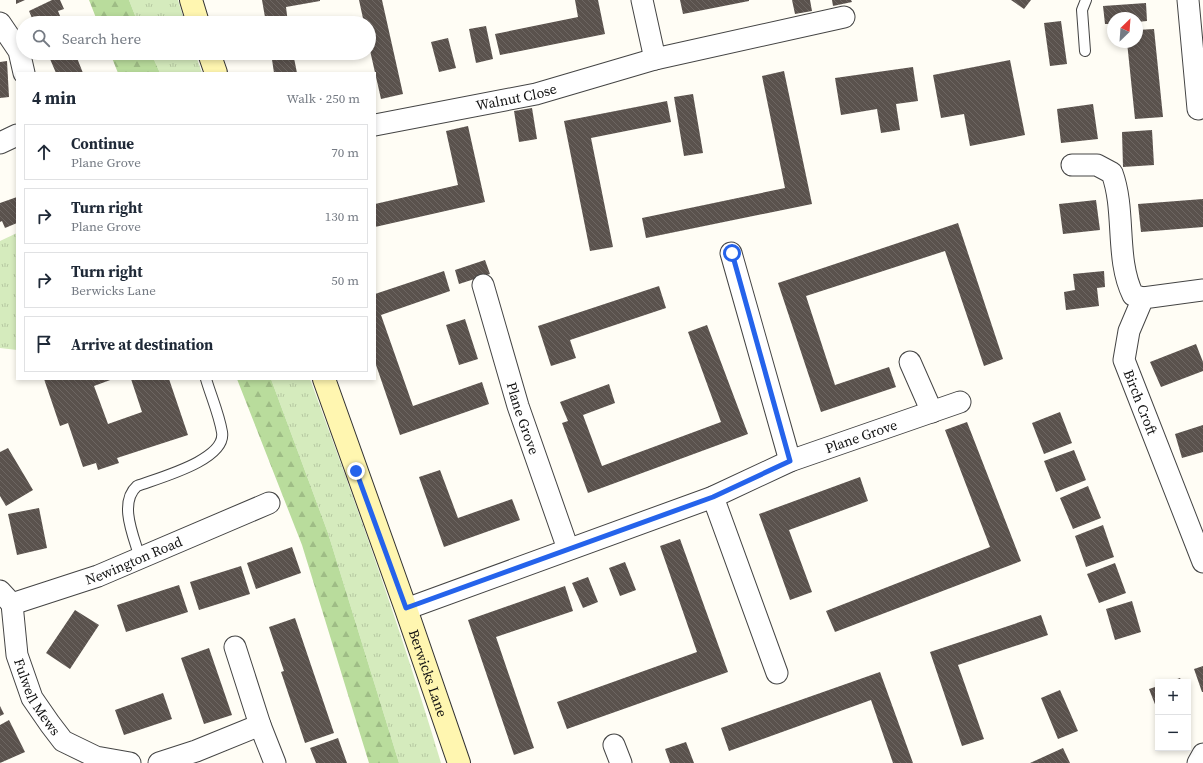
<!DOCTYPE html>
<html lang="en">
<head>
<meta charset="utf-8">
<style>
	:root { --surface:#fff; --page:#f2f2f3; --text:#1f2937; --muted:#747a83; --line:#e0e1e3 }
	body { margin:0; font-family:"Source Serif 4",serif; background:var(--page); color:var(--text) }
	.controls { position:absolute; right:12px; bottom:12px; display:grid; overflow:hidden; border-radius:0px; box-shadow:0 2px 6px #0003 }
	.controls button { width:36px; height:36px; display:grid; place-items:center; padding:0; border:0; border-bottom:1px solid var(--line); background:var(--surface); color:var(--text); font:20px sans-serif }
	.compass { position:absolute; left:1107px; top:12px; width:36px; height:36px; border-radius:50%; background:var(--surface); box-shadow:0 2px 6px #0003; rotate:25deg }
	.stop { position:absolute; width:12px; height:12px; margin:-9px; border:3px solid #2563eb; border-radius:50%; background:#fff }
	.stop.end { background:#2563eb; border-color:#fff; box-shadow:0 1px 4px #0008 }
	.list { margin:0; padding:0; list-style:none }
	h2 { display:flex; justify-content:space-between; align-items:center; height:52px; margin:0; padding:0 16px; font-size:17px }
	h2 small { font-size:13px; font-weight:400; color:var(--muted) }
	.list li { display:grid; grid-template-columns:26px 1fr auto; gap:12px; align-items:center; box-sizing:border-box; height:56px; margin:0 8px 8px; padding:0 8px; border:1px solid var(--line); border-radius:0px }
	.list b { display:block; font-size:15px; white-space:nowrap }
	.list p { margin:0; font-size:13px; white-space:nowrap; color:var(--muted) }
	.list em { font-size:13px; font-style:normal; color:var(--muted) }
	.icon { flex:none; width:22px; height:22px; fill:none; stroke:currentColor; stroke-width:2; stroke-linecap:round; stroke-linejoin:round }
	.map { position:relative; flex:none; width:1203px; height:763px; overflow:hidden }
	.search { position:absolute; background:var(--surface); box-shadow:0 2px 6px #0003; left:16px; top:16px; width:360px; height:44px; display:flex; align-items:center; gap:10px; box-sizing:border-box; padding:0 14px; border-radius:22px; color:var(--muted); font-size:15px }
	.panel { position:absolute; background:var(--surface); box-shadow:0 2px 6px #0003; left:16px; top:72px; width:360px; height:308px; border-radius:0px }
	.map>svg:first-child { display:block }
</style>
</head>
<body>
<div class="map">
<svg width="1203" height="763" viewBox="0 0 1203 763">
	<defs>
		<pattern id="grass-tufts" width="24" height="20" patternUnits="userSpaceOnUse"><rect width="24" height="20" fill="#d5ebbd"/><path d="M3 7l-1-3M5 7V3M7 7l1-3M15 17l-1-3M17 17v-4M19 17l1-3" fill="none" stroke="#b6c8a1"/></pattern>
		<pattern id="forest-firs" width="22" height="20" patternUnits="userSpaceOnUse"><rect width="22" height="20" fill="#b9dc9c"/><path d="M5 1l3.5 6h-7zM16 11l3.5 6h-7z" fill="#9ebc85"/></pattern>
		<pattern id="building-back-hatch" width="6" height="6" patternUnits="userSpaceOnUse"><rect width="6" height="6" fill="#5a524d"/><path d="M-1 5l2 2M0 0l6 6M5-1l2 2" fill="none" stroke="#6d6662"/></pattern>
	</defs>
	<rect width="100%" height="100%" fill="#fffdf5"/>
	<path fill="url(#grass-tufts)" d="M 129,0 L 178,0 L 185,23 L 138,23 Z
		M 151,53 L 195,53 L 202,73 L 160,73 Z
		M 17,233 L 17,350 L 0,348 L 0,241 Z
		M 271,379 L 310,379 C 357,506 402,633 441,763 L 399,763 L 328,533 Z"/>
	<path fill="url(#forest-firs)" d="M 89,0 L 129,0 L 138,23 L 98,23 Z
		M 110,53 L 151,53 L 160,73 L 118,73 Z
		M 237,379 L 271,379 L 328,533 L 399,763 L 369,763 L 302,545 Z"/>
	<path fill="url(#building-back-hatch)" d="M 16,0 L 25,0 L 16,4 Z
		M 52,0 L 60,0 L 64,9 L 58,11 L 63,23 L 34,23 L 29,11 Z
		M 262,0 L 320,0 L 320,1 L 286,7 L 288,23 L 266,23 Z
		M 359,0 L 382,0 L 403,94 L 381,99 L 369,46 L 369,23 L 364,23 Z
		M 575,0 L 598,0 L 605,34 L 500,55 L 495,34 L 578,17 Z
		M 680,0 L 749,0 L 749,1 L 683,14 Z
		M 792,0 L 810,0 L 812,11 L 795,14 Z
		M 832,0 L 851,0 L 852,2 L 833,6 Z
		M 1011,0 L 1031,0 L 1024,9 Z
		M 1146,3 L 1147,21 L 1137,22 L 1137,18 L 1113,18 L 1113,24 L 1105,24 L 1103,6 Z
		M 1061,21 L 1067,64 L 1050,66 L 1044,23 Z
		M 486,26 L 493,59 L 476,63 L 469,29 Z
		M 1154,29 L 1163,117 L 1135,119 L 1127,42 L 1137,42 L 1137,30 Z
		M 448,38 L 456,68 L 439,72 L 431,42 Z
		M 65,53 L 75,53 L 83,73 L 56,73 L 50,59 Z
		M 271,53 L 293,53 L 297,73 L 274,73 Z
		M 1010,60 L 1025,135 L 970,146 L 964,114 L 941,118 L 933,75 Z
		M 7,61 L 9,97 L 0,98 L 0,62 Z
		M 913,67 L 918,101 L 896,104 L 900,130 L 881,133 L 877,109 L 841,115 L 835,78 Z
		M 784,71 L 812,204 L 646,238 L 642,218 L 785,188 L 762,76 Z
		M 693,94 L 703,153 L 684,156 L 674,97 Z
		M 667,101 L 671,122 L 591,138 L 613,247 L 590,251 L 564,121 Z
		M 1093,104 L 1098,139 L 1061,143 L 1057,109 Z
		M 532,108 L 537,139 L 519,142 L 514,111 Z
		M 468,126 L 485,202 L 375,227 L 375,204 L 458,185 L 446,131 Z
		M 1152,130 L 1154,165 L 1123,167 L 1122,132 Z
		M 17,197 L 17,223 L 5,228 L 2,221 L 0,222 L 0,203 Z
		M 1203,199 L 1203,227 L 1141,232 L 1138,204 Z
		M 1096,200 L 1100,230 L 1063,234 L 1059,204 Z
		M 958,223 L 1003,359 L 984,366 L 945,251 L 806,296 L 835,385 L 889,367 L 896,387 L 821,412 L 778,283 Z
		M 485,260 L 490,274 L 459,284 L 455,270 Z
		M 444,271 L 450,291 L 381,315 L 413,406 L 482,382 L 489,404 L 400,435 L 375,362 L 375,294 Z
		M 1104,271 L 1105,287 L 1097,288 L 1099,306 L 1066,310 L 1064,292 L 1075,290 L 1073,274 Z
		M 659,286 L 666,308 L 570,340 L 576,358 L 551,366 L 538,326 Z
		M 465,319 L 478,359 L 459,365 L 446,325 Z
		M 707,325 L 748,434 L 588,493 L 562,423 L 568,421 L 560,402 L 609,384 L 615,403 L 583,415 L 602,466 L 721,422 L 688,332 Z
		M 1196,344 L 1203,362 L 1203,371 L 1161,387 L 1150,362 Z
		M 44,379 L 113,379 L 94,386 L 108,424 L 142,412 L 131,379 L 169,379 L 188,435 L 117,458 L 119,463 L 98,470 L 96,463 L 83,467 L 68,423 L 60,426 Z
		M 1060,412 L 1072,443 L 1044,454 L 1032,423 Z
		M 967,422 L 1021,561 L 835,632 L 826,611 L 990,547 L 945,430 Z
		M 1203,425 L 1203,452 L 1182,458 L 1175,434 Z
		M 8,448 L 33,490 L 6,506 L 0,496 L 0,452 Z
		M 1074,450 L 1086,480 L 1056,492 L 1044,461 Z
		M 440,470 L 458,518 L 512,499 L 520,520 L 444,547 L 419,477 Z
		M 860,477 L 868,501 L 789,530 L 812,592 L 790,600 L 759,514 Z
		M 1088,486 L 1101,518 L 1073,529 L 1060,498 Z
		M 39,508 L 47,548 L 17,555 L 8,514 Z
		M 1103,525 L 1114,557 L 1086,567 L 1075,536 Z
		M 680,539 L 728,672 L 567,729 L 557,702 L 697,652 L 660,546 Z
		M 292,547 L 301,573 L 256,589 L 247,563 Z
		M 625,562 L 636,590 L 620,596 L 609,568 Z
		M 1115,563 L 1126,593 L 1099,603 L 1087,574 Z
		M 241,566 L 250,594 L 199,610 L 190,582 Z
		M 588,577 L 598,602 L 583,608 L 572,583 Z
		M 179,585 L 188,612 L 126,632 L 117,605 Z
		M 565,586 L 573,611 L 496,637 L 534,748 L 514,755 L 468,620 Z
		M 1132,601 L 1141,632 L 1115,640 L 1106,609 Z
		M 75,610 L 99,625 L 70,669 L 46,653 Z
		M 1041,615 L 1048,635 L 958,665 L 984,739 L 962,746 L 930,652 Z
		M 295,618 L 334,733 L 305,743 L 281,672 L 284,671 L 269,627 Z
		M 209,648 L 232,715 L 204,724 L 181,658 Z
		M 1203,666 L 1203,692 L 1202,692 L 1194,669 Z
		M 880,672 L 913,763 L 893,763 L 871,700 L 729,751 L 721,728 Z
		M 1180,678 L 1182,682 L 1169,682 Z
		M 1158,686 L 1158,712 L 1149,689 Z
		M 1060,690 L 1078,731 L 1058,739 L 1041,698 Z
		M 163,693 L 172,719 L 124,735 L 115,710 Z
		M 0,706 L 4,714 L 0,716 Z
		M 9,720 L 25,752 L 0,763 L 0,725 Z
		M 338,738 L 347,763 L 316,763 L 310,748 Z
		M 686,742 L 694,763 L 670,763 L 665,749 Z
		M 1063,748 L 1070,763 L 1030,763 Z"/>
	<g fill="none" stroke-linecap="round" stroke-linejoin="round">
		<defs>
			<path id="lane" d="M 1085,51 L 1082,10 L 1086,0
				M 140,558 C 134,537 118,503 137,486 C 158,478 227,460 222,432 C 219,414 211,396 206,379"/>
			<g id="street">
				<path d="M 642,0 L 655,59"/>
				<path d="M 1188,0 L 1198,109"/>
				<path d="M 0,23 L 19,51 L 24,73"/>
				<path id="s1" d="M 375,125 L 536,94 L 655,59 L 844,17"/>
				<path d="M 0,143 L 17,135"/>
				<path d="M 1072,165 L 1097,165 L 1112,173 C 1126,211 1115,259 1133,295 L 1143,298"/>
				<path d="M 731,253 L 790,461"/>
				<path id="s2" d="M 483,285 L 518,406 L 568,549"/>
				<path id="s3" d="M 1203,290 L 1143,298 L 1129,331 L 1124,360 L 1203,562"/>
				<path d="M 910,362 L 932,412"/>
				<path d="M 713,497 L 777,673"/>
				<path id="s4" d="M 0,591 L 12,604 L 98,576 L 269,503"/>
				<path id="s5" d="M 12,604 L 17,655 L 32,698 L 50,724 L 63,741 L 96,757 L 130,763"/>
				<path id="s6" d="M 406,609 L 713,497 L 790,461 L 960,402"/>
				<path d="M 235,647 L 260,725 L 275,763"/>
				<path d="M 614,745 L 621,763"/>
				<path d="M 159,763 L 196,751 L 260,725"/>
				<path d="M 1198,763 L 1203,754"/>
			</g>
			<g id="secondary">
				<path d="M 191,0 L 198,23"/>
				<path d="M 209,53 L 216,73"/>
				<path id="s7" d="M 324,379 L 406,609 L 459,763"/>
			</g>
		</defs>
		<use href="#lane" stroke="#444" stroke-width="12"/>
		<use href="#street" stroke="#444" stroke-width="23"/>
		<use href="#secondary" stroke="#333" stroke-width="24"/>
		<use href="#lane" stroke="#fff" stroke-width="10"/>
		<use href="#street" stroke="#fff" stroke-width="21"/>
		<use href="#secondary" stroke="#fff6b0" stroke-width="22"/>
	</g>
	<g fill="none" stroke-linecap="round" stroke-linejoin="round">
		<path stroke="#2563eb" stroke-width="5" d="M 356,471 L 406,608 L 713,497 L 790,461 L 732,253"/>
	</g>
	<g text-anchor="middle" stroke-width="4" stroke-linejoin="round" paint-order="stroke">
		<g font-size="14" fill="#111" stroke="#fff">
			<text dy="5" stroke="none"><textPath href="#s1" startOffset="144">Walnut Close</textPath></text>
			<text dy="5" stroke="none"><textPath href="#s3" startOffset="171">Birch Croft</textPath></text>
			<text dy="5" stroke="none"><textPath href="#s2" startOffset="139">Plane Grove</textPath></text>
			<text dy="5" stroke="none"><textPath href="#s6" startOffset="487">Plane Grove</textPath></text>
			<text dy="5" stroke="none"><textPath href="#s4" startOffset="147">Newington Road</textPath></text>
			<text dy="5" stroke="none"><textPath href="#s7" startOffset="312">Berwicks Lane</textPath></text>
			<text dy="5" stroke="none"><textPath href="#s5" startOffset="98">Fulwell Mews</textPath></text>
		</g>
	</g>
</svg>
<div class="controls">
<button>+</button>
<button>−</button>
</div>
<svg class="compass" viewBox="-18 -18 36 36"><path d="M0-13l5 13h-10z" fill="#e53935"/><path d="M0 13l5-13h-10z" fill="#747a83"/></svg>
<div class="stop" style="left:732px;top:253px"></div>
<div class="stop end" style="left:356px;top:471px"></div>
<div class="search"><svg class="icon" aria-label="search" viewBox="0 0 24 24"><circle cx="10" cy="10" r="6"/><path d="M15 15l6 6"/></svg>Search here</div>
<section class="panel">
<h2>4 min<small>Walk · 250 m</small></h2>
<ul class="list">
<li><svg class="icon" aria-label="ahead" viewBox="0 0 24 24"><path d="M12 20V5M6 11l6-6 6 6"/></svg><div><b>Continue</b><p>Plane Grove</p></div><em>70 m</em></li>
<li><svg class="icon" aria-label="right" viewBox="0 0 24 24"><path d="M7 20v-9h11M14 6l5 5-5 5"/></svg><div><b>Turn right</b><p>Plane Grove</p></div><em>130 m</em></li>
<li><svg class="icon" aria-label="right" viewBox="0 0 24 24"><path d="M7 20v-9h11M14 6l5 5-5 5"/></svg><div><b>Turn right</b><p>Berwicks Lane</p></div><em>50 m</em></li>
<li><svg class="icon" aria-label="arrive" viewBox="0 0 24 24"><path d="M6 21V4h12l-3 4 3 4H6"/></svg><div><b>Arrive at destination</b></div></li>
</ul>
</section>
</div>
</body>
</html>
